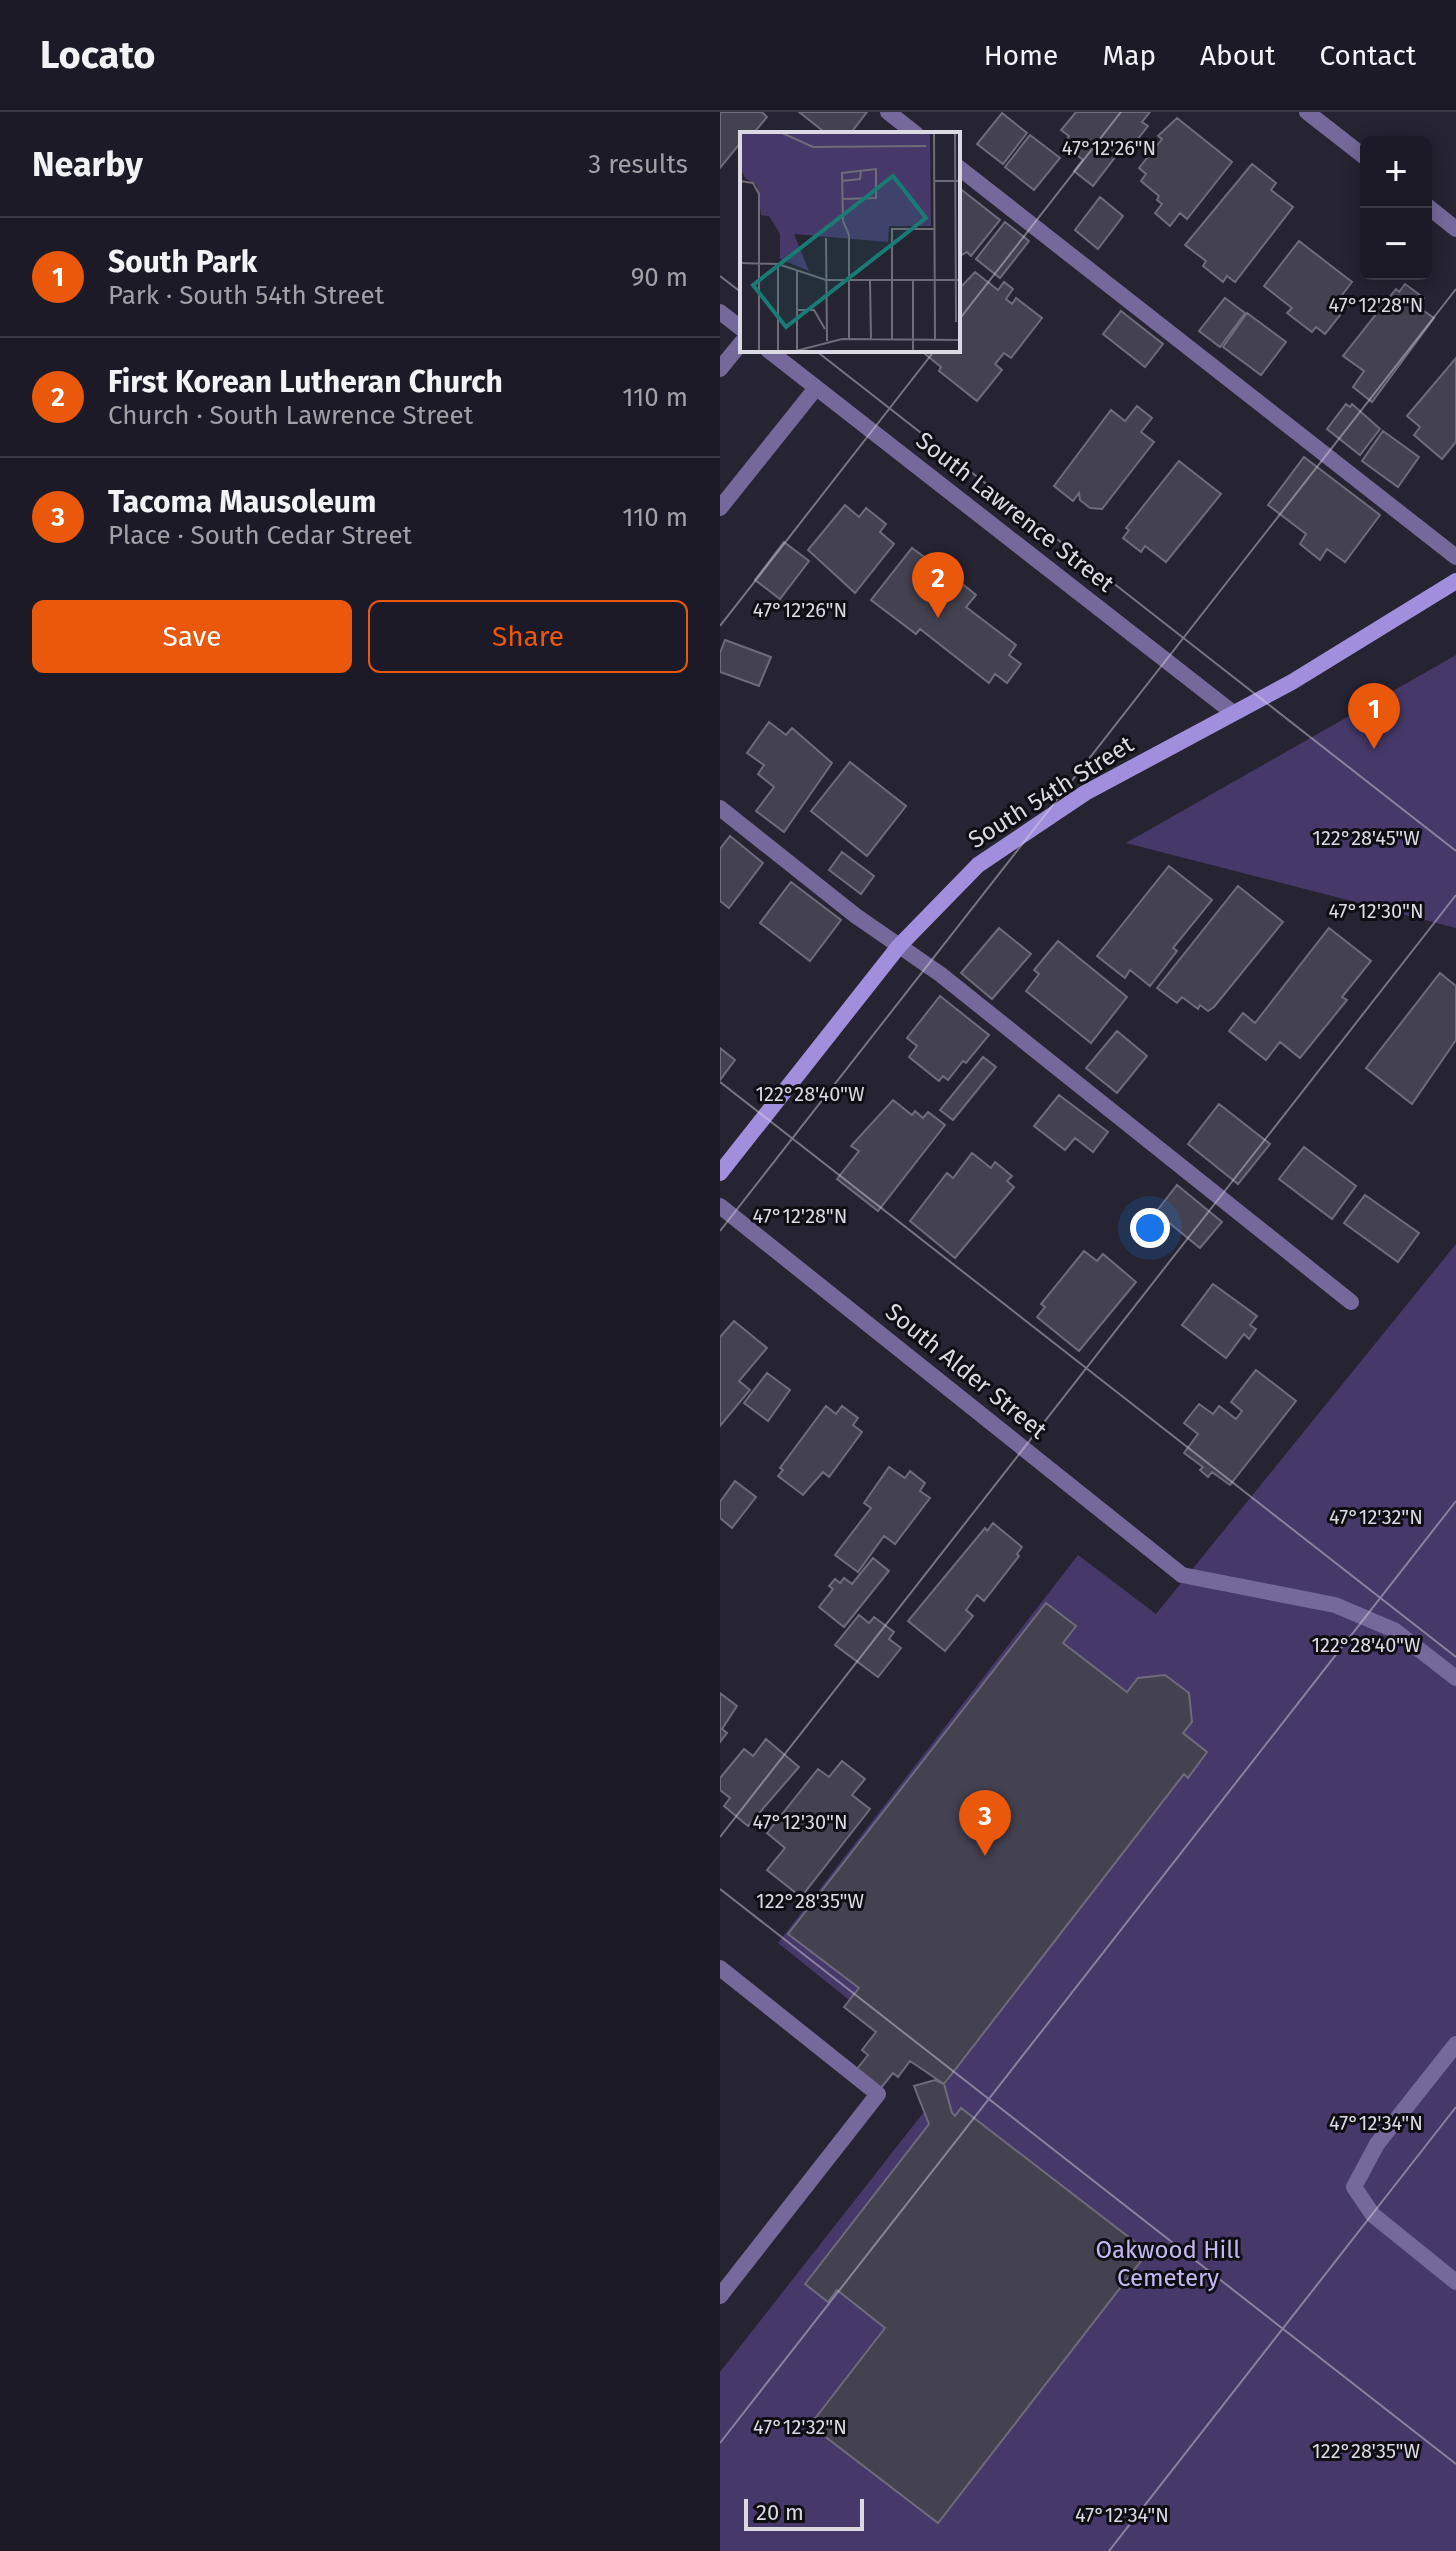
<!DOCTYPE html>
<html lang="en">
<head>
<meta charset="utf-8">
<style>
	:root { --surface:#1c1a26; --page:#292732; --text:#f1f3f6; --muted:#a0a1a7; --line:#3a3843; --accent:#ea580c }
	body { margin:0; font-family:"Fira Sans",sans-serif; background:var(--page); color:var(--text) }
	.controls { position:absolute; right:24px; top:24px; display:grid; overflow:hidden; border-radius:12px; box-shadow:0 4px 20px #0003 }
	.controls button { width:72px; height:72px; display:grid; place-items:center; padding:0; border:0; border-bottom:2px solid var(--line); background:var(--surface); color:var(--text); font:40px sans-serif }
	.scale { position:absolute; left:24px; bottom:20px; width:120px; box-sizing:border-box; padding-left:8px; border:4px solid #dbd9e3; border-top:0; font-size:22px; line-height:28px; white-space:nowrap; color:#dbd9e3; -webkit-text-stroke:6px #0f0e14; paint-order:stroke }
	.you { position:absolute; left:430px; top:1116px; width:28px; height:28px; margin:-20px; border:6px solid #fff; border-radius:50%; background:#1a73e8; box-shadow:0 0 0 12px #1a73e833 }
	.badge { display:grid; place-items:center; width:52px; height:52px; border-radius:50%; background:var(--accent); color:#fff; font-size:26px; font-weight:700 }
	.pin { position:absolute; translate:-50% -66px; filter:drop-shadow(0 2px 4px #0008) }
	.pin::after { content:''; position:absolute; top:42px; width:28px; height:24px; background:inherit; clip-path:polygon(0 0,100% 0,50% 100%) }
	.list { margin:0; padding:0; list-style:none }
	h2 { display:flex; justify-content:space-between; align-items:center; height:104px; margin:0; padding:0 32px; font-size:34px }
	h2 small { font-size:26px; font-weight:400; color:var(--muted) }
	.list li { display:grid; grid-template-columns:52px 1fr auto; gap:24px; align-items:center; box-sizing:border-box; height:120px; padding:0 32px; border-top:2px solid var(--line) }
	.list b { display:block; font-size:30px; white-space:nowrap }
	.list p { margin:0; font-size:26px; white-space:nowrap; color:var(--muted) }
	.list em { font-size:26px; font-style:normal; color:var(--muted) }
	.actions { display:flex; gap:16px; padding:24px 32px }
	.actions a { flex:1; padding:18px 0; border:2px solid var(--accent); border-radius:12px; text-align:center; font-size:28px; color:var(--accent) }
	.actions .main { background:var(--accent); color:#fff }
	.map { position:relative; flex:none; width:736px; height:2439px; overflow:hidden }
	header { display:flex; align-items:center; gap:48px; box-sizing:border-box; height:112px; padding:0 40px; background:var(--surface); border-bottom:2px solid var(--line) }
	header strong { font-size:38px }
	nav { display:flex; gap:44px; margin-inline-start:auto; font-size:28px }
	main { display:flex }
	aside { flex:1; background:var(--surface) }
	.map>svg:first-child { display:block }
</style>
</head>
<body>
<header>
<strong>Locato</strong>
<nav><a>Home</a><a>Map</a><a>About</a><a>Contact</a></nav>
</header>
<main>
<aside>
<h2>Nearby<small>3 results</small></h2>
<ul class="list">
<li><span class="badge">1</span><div><b>South Park</b><p>Park · South 54th Street</p></div><em>90 m</em></li>
<li><span class="badge">2</span><div><b>First Korean Lutheran Church</b><p>Church · South Lawrence Street</p></div><em>110 m</em></li>
<li><span class="badge">3</span><div><b>Tacoma Mausoleum</b><p>Place · South Cedar Street</p></div><em>110 m</em></li>
</ul>
<div class="actions"><a class="main">Save</a><a>Share</a></div>
</aside>
<div class="map">
<svg width="736" height="2439" viewBox="0 0 736 2439">
	<rect width="100%" height="100%" fill="#262332"/>
	<path fill="#46396a" d="M 736,543 L 736,816 L 406,731 Z
		M 736,1132 L 736,2439 L 0,2439 L 0,2260 L 229,1968 L 58,1831 L 358,1443 L 436,1502 Z"/>
	<path fill="#444151" stroke="#6e6b7d" stroke-width="2" d="M 0,0 L 42,0 L 47,5 L 33,22 L 22,22 L 22,29 L 0,56 Z
		M 79,0 L 147,0 L 130,22 L 101,22 L 103,19 Z
		M 356,0 L 430,0 L 422,10 L 428,14 L 408,39 L 403,35 L 373,74 L 354,59 L 363,48 L 343,32 L 349,24 L 341,18 Z
		M 282,1 L 307,21 L 283,52 L 257,32 Z
		M 457,6 L 512,50 L 467,107 L 460,101 L 450,114 L 435,101 L 442,92 L 437,88 L 439,84 L 421,69 L 426,62 L 419,56 L 442,27 L 438,24 Z
		M 310,23 L 340,46 L 314,78 L 285,55 Z
		M 532,52 L 556,71 L 551,78 L 573,95 L 515,170 L 507,164 L 503,170 L 483,154 L 486,149 L 465,133 Z
		M 238,75 L 280,108 L 251,144 L 247,140 L 238,145 Z
		M 380,85 L 403,104 L 378,137 L 355,118 Z
		M 285,110 L 309,129 L 280,166 L 256,147 Z
		M 579,129 L 632,170 L 619,187 L 628,193 L 605,222 L 596,215 L 592,220 L 567,201 L 572,196 L 544,174 Z
		M 255,160 L 278,178 L 284,170 L 293,177 L 286,187 L 292,192 L 296,186 L 322,206 L 291,246 L 284,241 L 275,252 L 282,258 L 257,289 L 219,259 L 221,255 L 205,242 L 207,238 L 238,238 L 238,178 Z
		M 685,172 L 704,186 L 698,195 L 714,206 L 652,290 L 633,275 L 644,259 L 623,244 L 676,177 L 679,180 Z
		M 505,186 L 525,201 L 500,235 L 479,219 Z
		M 401,199 L 443,232 L 425,255 L 383,222 Z
		M 527,201 L 566,230 L 541,263 L 503,235 Z
		M 736,246 L 736,330 L 722,347 L 694,323 L 700,315 L 687,304 Z
		M 626,292 L 630,295 L 632,292 L 660,317 L 640,343 L 607,317 Z
		M 417,294 L 432,306 L 421,320 L 434,330 L 382,397 L 370,396 L 360,388 L 359,381 L 353,389 L 334,374 L 391,298 L 405,309 Z
		M 663,319 L 699,345 L 678,375 L 642,349 Z
		M 584,345 L 660,403 L 625,450 L 607,437 L 600,448 L 580,432 L 586,422 L 548,393 Z
		M 459,349 L 501,382 L 446,450 L 425,434 L 421,440 L 403,426 L 409,418 L 406,416 Z
		M 125,393 L 139,405 L 146,396 L 166,412 L 160,420 L 174,432 L 135,481 L 88,438 Z
		M 64,430 L 89,449 L 60,487 L 35,468 Z
		M 192,436 L 207,447 L 211,442 L 216,446 L 213,449 L 239,469 L 228,483 L 240,470 L 256,483 L 246,495 L 296,533 L 289,543 L 301,552 L 287,571 L 275,562 L 269,571 L 200,517 L 196,522 L 151,488 Z
		M 5,528 L 51,545 L 39,574 L 0,560 L 0,541 Z
		M 49,610 L 66,623 L 72,616 L 112,651 L 64,720 L 36,699 L 54,675 L 38,662 L 44,653 L 27,641 Z
		M 130,650 L 186,694 L 147,744 L 91,699 Z
		M 10,724 L 43,751 L 9,796 L 0,789 L 0,737 Z
		M 122,740 L 154,764 L 141,782 L 109,758 Z
		M 449,754 L 492,788 L 453,836 L 457,839 L 430,874 L 410,858 L 405,866 L 377,844 Z
		M 71,770 L 121,808 L 90,849 L 40,811 Z
		M 518,774 L 563,810 L 494,895 L 488,899 L 480,893 L 478,897 L 462,885 L 457,891 L 437,876 Z
		M 279,816 L 311,842 L 272,887 L 241,861 Z
		M 609,816 L 651,849 L 622,885 L 627,888 L 580,946 L 560,930 L 546,948 L 509,919 L 523,901 L 535,911 Z
		M 338,829 L 407,885 L 371,931 L 306,879 L 319,862 L 314,858 Z
		M 720,861 L 736,874 L 736,928 L 692,992 L 646,956 Z
		M 220,884 L 269,923 L 246,951 L 243,949 L 228,968 L 223,964 L 219,969 L 189,945 L 197,934 L 187,926 Z
		M 397,919 L 427,944 L 397,981 L 366,956 Z
		M 0,936 L 15,948 L 0,968 Z
		M 263,945 L 276,955 L 233,1008 L 220,998 Z
		M 339,983 L 388,1020 L 373,1040 L 355,1026 L 345,1038 L 314,1014 Z
		M 173,988 L 192,1003 L 195,999 L 203,1006 L 208,1000 L 225,1013 L 158,1099 L 117,1067 L 139,1039 L 131,1034 Z
		M 499,992 L 550,1032 L 518,1072 L 468,1032 Z
		M 584,1035 L 636,1074 L 612,1107 L 559,1067 Z
		M 252,1041 L 271,1056 L 275,1050 L 292,1064 L 287,1069 L 294,1075 L 235,1146 L 190,1109 L 227,1061 L 233,1066 Z
		M 457,1073 L 502,1110 L 480,1136 L 436,1100 Z
		M 645,1083 L 699,1121 L 678,1150 L 624,1111 Z
		M 364,1139 L 377,1149 L 383,1142 L 416,1170 L 359,1239 L 317,1205 L 325,1195 L 321,1192 Z
		M 493,1172 L 537,1204 L 530,1213 L 536,1217 L 529,1227 L 524,1222 L 506,1246 L 462,1213 Z
		M 14,1209 L 47,1236 L 19,1269 L 30,1278 L 0,1314 L 0,1225 Z
		M 536,1258 L 576,1289 L 510,1373 L 492,1360 L 488,1365 L 480,1358 L 483,1355 L 464,1341 L 478,1322 L 464,1311 L 479,1292 L 493,1302 L 499,1294 L 516,1307 L 522,1299 L 511,1290 Z
		M 47,1261 L 70,1278 L 48,1309 L 24,1291 Z
		M 106,1294 L 116,1302 L 122,1294 L 138,1306 L 133,1313 L 142,1320 L 109,1365 L 103,1360 L 83,1383 L 58,1364 L 63,1358 L 60,1356 Z
		M 169,1355 L 185,1366 L 190,1359 L 205,1371 L 200,1379 L 210,1386 L 175,1432 L 164,1424 L 138,1460 L 115,1443 L 151,1396 L 144,1391 Z
		M 15,1369 L 36,1385 L 12,1416 L 0,1406 L 0,1390 Z
		M 273,1411 L 302,1435 L 297,1442 L 299,1444 L 264,1489 L 257,1483 L 246,1498 L 253,1504 L 225,1539 L 188,1509 L 265,1416 L 267,1419 Z
		M 153,1446 L 169,1459 L 124,1515 L 99,1495 L 113,1477 L 109,1474 L 115,1467 L 120,1471 L 124,1466 L 132,1472 Z
		M 326,1491 L 356,1514 L 343,1531 L 407,1580 L 418,1566 L 445,1563 L 469,1581 L 472,1610 L 463,1621 L 487,1640 L 468,1666 L 464,1662 L 224,1972 L 190,1949 L 178,1965 L 173,1961 L 160,1977 L 136,1958 L 148,1943 L 142,1938 L 156,1920 L 124,1895 L 139,1876 L 68,1822 Z
		M 139,1503 L 149,1511 L 154,1505 L 174,1520 L 169,1527 L 181,1536 L 158,1565 L 115,1533 Z
		M 0,1581 L 17,1594 L 2,1617 L 7,1621 L 0,1630 Z
		M 46,1627 L 79,1655 L 28,1714 L 4,1694 L 10,1686 L 0,1678 L 0,1666 L 24,1637 L 33,1644 Z
		M 122,1649 L 145,1667 L 132,1683 L 150,1697 L 81,1785 L 47,1758 L 65,1736 L 47,1721 L 98,1657 L 109,1665 Z
		M 215,1968 L 224,1972 L 232,2001 L 235,2004 L 241,1996 L 428,2140 L 218,2411 L 90,2313 L 165,2216 L 117,2178 L 108,2190 L 85,2172 L 209,2012 L 194,1974 Z"/>
	<g fill="none" stroke-linecap="round" stroke-linejoin="round">
		<path stroke="#74699a" stroke-width="16" d="M 168,0 L 196,22
			M 238,55 L 736,445
			M 0,257 L 22,230
			M 0,396 L 96,276
			M 0,696 L 136,804 L 220,862 L 631,1190
			M 462,1463 L 615,1493 L 674,1518 L 736,1566
			M 736,1932 L 657,2032 L 634,2075 L 653,2103 L 736,2170"/>
		<path stroke="#74699a" stroke-width="16" d="M 587,0 L 646,46
			M 706,93 L 736,117
			M 0,200 L 22,217
			M 48,238 L 512,600
			M 0,1094 L 462,1463
			M 0,1856 L 158,1982 L 0,2184"/>
		<path stroke="#a18fdd" stroke-width="16" d="M 0,1061 L 179,834 L 258,753 L 365,681 L 572,570 L 736,469"/>
	</g>
	<path fill="none" stroke="#dbd9e3" stroke-width="2" stroke-opacity="0.45" d="M 0,164 L 22,181M 238,209 L 401,0M 95,238 L 736,739M 0,514 L 215,238M 0,970 L 736,1545M 0,1119 L 736,177M 0,1725 L 736,783M 0,1777 L 736,2352M 0,2331 L 736,1389M 389,2439 L 736,1995"/>
	<g text-anchor="middle" stroke-width="6" stroke-linejoin="round" paint-order="stroke">
		<g font-size="24" fill="#dbd9e3" stroke="#0f0e14">
			<text transform="translate(295 400) rotate(38)" y="8">South Lawrence Street</text>
			<text transform="translate(331 680) rotate(-32)" y="8">South 54th Street</text>
			<text transform="translate(246 1259) rotate(39)" y="8">South Alder Street</text>
		</g>
		<g font-size="24" fill="#c4b8f2" stroke="#0f0e14">
			<text x="448" y="2146">Oakwood Hill<tspan x="448" dy="28">Cemetery</tspan></text>
		</g>
	</g>
	<g transform="translate(20 20)">
		<rect width="220" height="220" fill="#262332"/>
		<path d="M 0,0 L 190,0 L 191,94 L 149,94 L 148,110 L 54,102 L 69,139 L 40,127 L 40,102 L 29,84 L 21,83 L 17,53 L 5,46 L 0,35 Z" fill="#46396a"/>
		<path fill="none" stroke="#6e6c79" stroke-width="2" d="M 40,0 L 73,15 L 186,14M 194,0 L 195,207M 215,0 L 216,190M 194,1 L 220,1M 0,49 L 13,51 L 19,62 L 19,220M 102,49 L 120,47 L 121,38M 194,49 L 220,49M 102,67 L 136,66 L 136,37 L 102,41 L 103,89 L 109,103 L 109,207M 86,106 L 87,209M 0,131 L 38,132 L 86,148 L 220,148M 130,148 L 131,207M 57,178 L 74,178 L 85,197M 152,208 L 152,97 L 194,97M 38,220 L 38,132M 52,220 L 102,207 L 220,208M 57,220 L 57,139M 173,220 L 173,148"/>
		<path fill="#197b74" fill-opacity="0.15" stroke="#197b74" stroke-width="4" d="M 153,44 L 186,86 L 46,195 L 13,153 Z"/>
		<rect width="220" height="220" fill="none" stroke="#dbd9e3" stroke-width="4"/>
	</g>
	<g font-size="20" text-anchor="middle" fill="#dbd9e3" stroke="#0f0e14" stroke-width="6" stroke-linejoin="round" paint-order="stroke">
		<text x="389" y="43">47°12'26"N</text>
		<text x="656" y="200">47°12'28"N</text>
		<text x="80" y="505">47°12'26"N</text>
		<text x="646" y="733">122°28'45"W</text>
		<text x="656" y="806">47°12'30"N</text>
		<text x="90" y="989">122°28'40"W</text>
		<text x="80" y="1111">47°12'28"N</text>
		<text x="656" y="1412">47°12'32"N</text>
		<text x="646" y="1540">122°28'40"W</text>
		<text x="80" y="1717">47°12'30"N</text>
		<text x="90" y="1796">122°28'35"W</text>
		<text x="656" y="2018">47°12'34"N</text>
		<text x="80" y="2322">47°12'32"N</text>
		<text x="646" y="2346">122°28'35"W</text>
		<text x="402" y="2410">47°12'34"N</text>
	</g>
</svg>
<div class="controls">
<button>+</button>
<button>−</button>
</div>
<div class="scale">20 m</div>
<div class="you"></div>
<div class="pin badge" style="left:654px;top:637px">1</div>
<div class="pin badge" style="left:218px;top:506px">2</div>
<div class="pin badge" style="left:265px;top:1744px">3</div>
</div>
</main>
</body>
</html>
